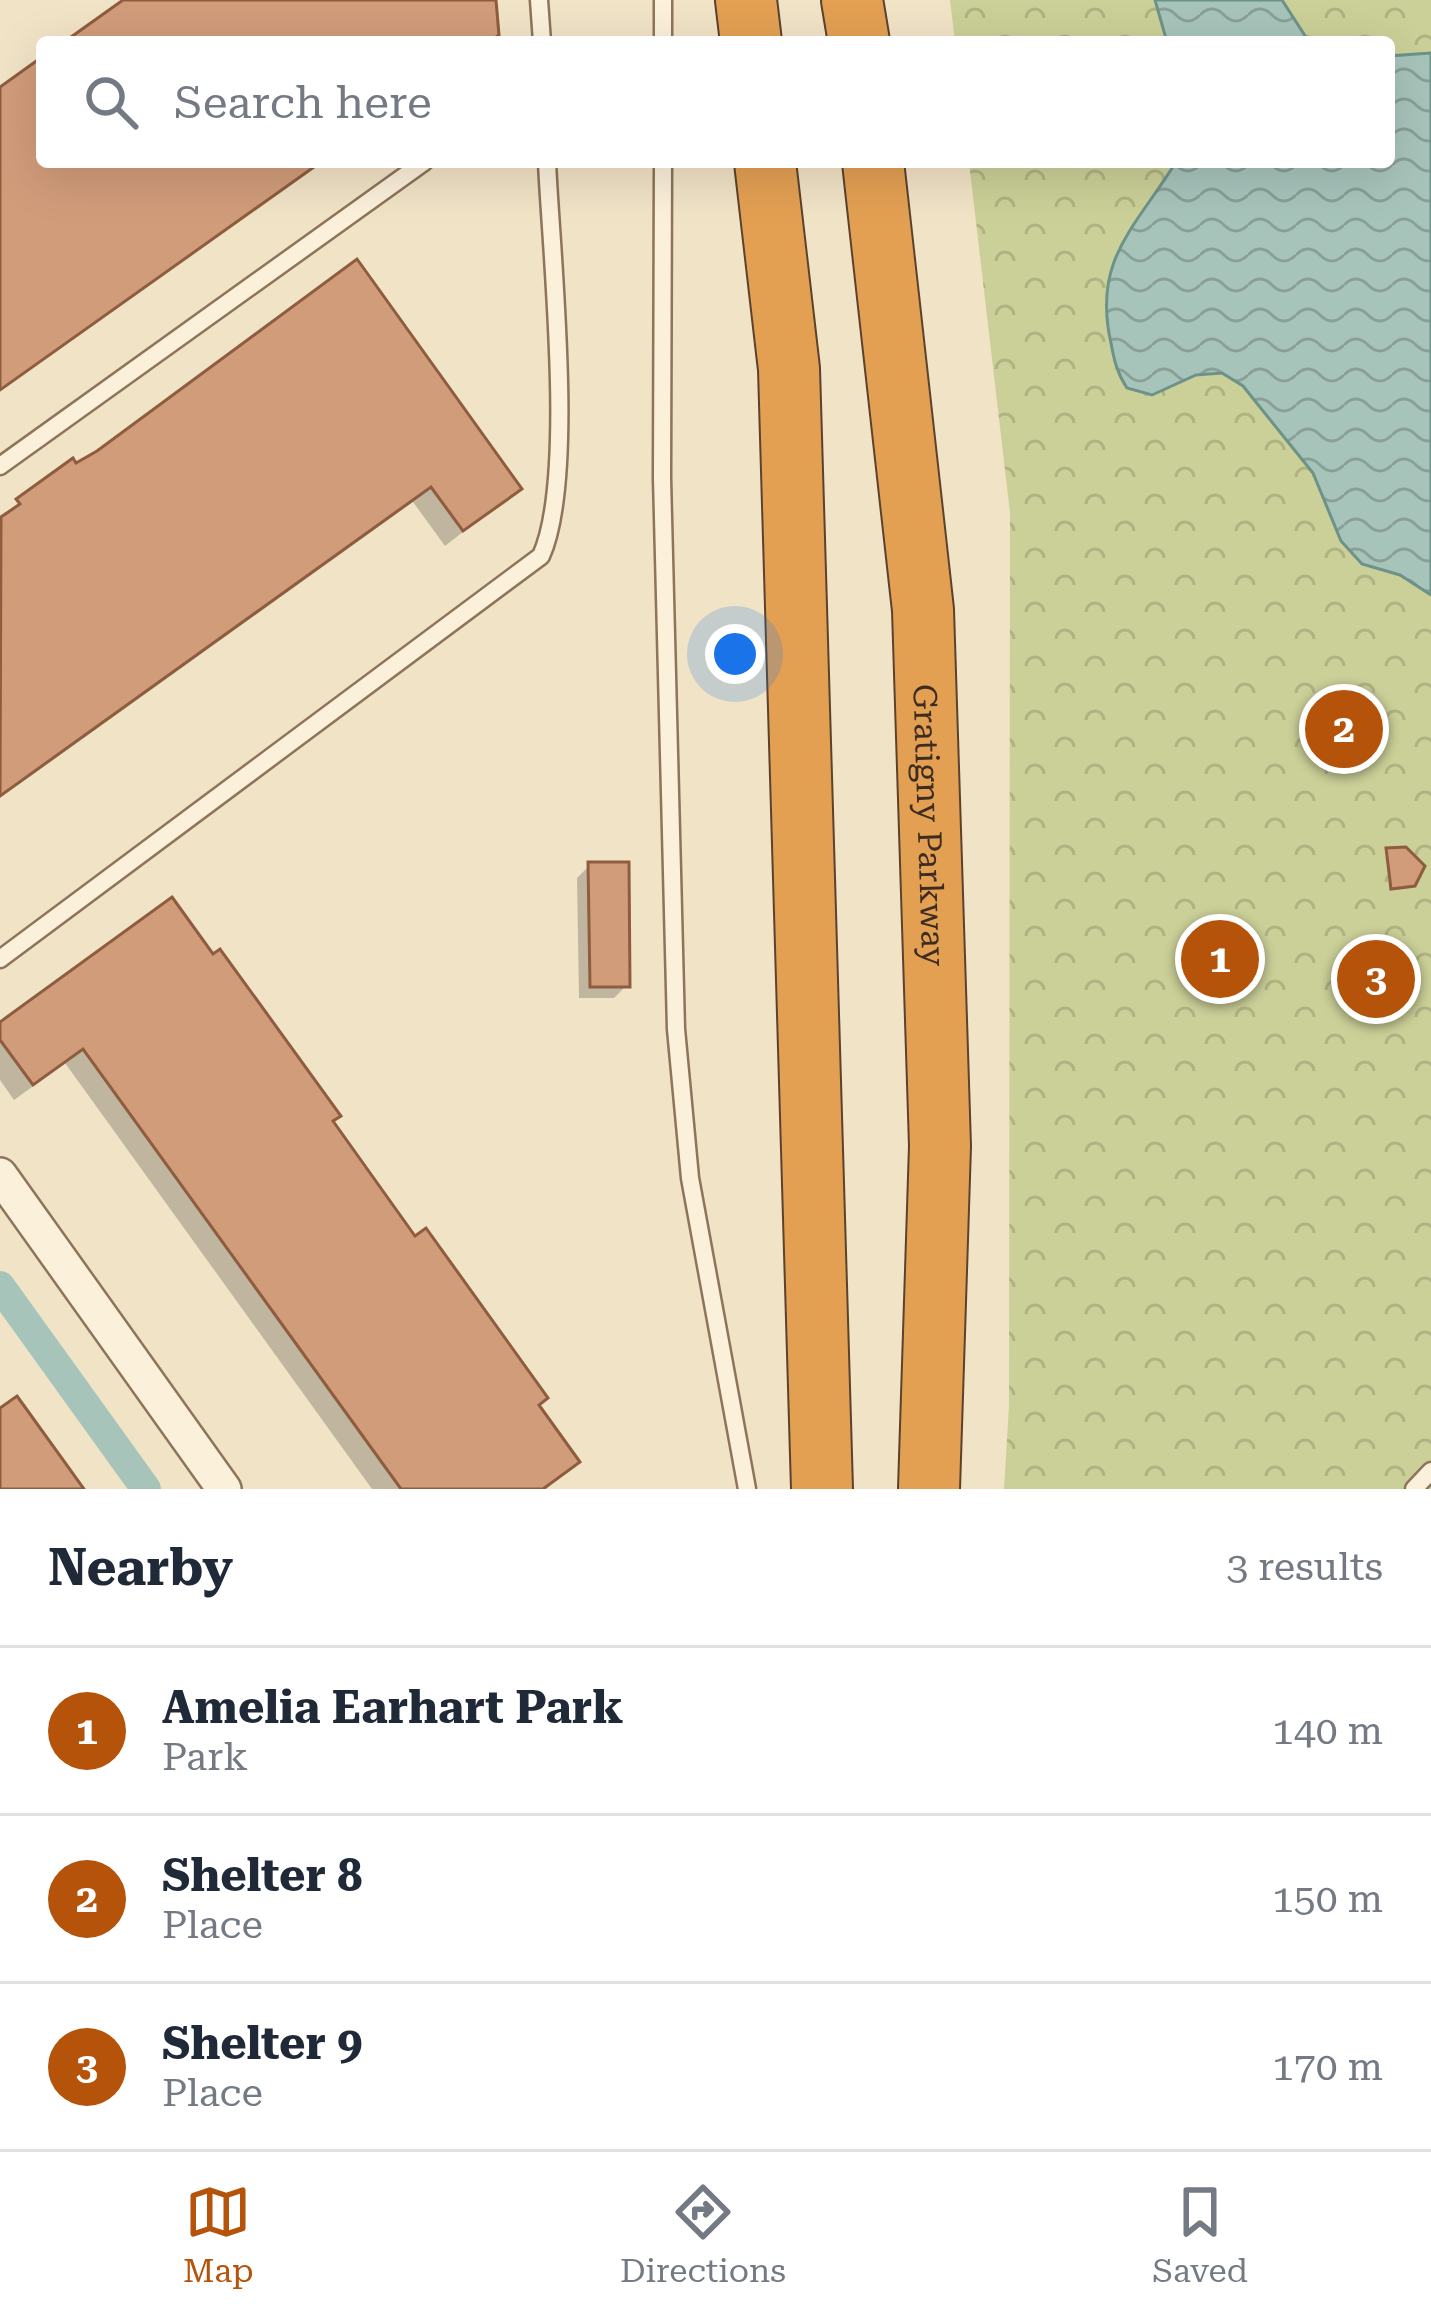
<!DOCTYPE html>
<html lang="en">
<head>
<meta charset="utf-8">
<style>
	:root { --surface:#fff; --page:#f6f6f7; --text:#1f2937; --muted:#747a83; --line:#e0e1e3; --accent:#b45309 }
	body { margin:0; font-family:"Roboto Serif",serif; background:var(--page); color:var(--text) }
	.you { position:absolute; left:735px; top:654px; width:42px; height:42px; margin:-30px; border:9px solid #fff; border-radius:50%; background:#1a73e8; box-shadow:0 0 0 18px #1a73e833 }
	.badge { display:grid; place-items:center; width:78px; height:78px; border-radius:50%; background:var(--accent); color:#fff; font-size:39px; font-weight:700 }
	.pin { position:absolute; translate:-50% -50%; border:6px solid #fff; box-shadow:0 3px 12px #0006 }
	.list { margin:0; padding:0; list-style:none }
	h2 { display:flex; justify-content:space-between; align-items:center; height:156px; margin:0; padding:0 48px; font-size:51px }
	h2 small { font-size:39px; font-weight:400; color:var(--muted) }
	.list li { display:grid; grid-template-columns:78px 1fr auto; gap:36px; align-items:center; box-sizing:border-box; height:168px; padding:0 48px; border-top:3px solid var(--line) }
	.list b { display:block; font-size:45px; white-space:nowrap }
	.list p { margin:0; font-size:39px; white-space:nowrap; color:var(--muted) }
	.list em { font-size:39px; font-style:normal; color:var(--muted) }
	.icon { flex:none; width:66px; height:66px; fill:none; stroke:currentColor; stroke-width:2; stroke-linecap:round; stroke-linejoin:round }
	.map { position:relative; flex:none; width:1431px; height:1489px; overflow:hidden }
	.search { position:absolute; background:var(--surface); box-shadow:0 12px 48px #0002; left:36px; right:36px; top:36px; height:132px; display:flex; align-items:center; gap:30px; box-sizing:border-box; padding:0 42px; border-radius:12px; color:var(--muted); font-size:45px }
	.sheet { height:660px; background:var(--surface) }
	nav { display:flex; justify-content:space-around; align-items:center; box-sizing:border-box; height:168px; border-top:3px solid var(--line); background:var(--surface); font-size:33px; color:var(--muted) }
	nav a { display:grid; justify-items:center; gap:6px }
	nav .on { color:var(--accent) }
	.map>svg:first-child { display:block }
</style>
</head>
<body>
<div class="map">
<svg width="1431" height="1489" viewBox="0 0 1431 1489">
	<defs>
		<pattern id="forest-crowns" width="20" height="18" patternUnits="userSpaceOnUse" patternTransform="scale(3)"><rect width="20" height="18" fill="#cbd098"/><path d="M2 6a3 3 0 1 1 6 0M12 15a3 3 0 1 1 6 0" fill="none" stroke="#afb383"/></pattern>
		<pattern id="water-waves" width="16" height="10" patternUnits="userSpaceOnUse" patternTransform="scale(3)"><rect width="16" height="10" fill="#a7c4bb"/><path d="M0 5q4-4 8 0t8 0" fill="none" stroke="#899f97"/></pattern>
	</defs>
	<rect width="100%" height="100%" fill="#f1e3c6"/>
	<path fill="url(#forest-crowns)" d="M 950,0 L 1431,0 L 1431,1489 L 1004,1489 L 1009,1406 L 1010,513 L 969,162 L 1389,162 L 1389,42 L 955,42 Z"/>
	<path fill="url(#water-waves)" stroke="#6d9389" stroke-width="3" d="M 1155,0 L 1282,0 L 1309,42 L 1167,42 Z
		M 1431,53 L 1431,595 L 1400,575 L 1362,564 L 1341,541 L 1313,473 L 1243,386 L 1222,373 L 1196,375 L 1152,395 L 1127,388 C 1117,373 1114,360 1111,343 C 1092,260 1135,228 1176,162 L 1389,162 L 1389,56 Z"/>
	<path fill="#0003" d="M 42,61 L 42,162 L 321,162 L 0,391 L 0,91 Z
		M 72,462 L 75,467 L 518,489 L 445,546 L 413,502 L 0,798 L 1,518 Z
		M 1338,711 L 1350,745 L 1347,749 L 1329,747 L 1322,732 Z
		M 1388,851 L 1412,884 L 1408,888 L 1389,890 Z
		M 590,865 L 627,985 L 614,998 L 579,998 L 577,878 Z
		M 172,902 L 576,1462 L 546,1489 L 372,1489 L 65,1063 L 14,1100 L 0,1080 L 0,1026 Z
		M 1365,976 L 1391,999 L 1387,1003 L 1362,1005 L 1354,994 Z"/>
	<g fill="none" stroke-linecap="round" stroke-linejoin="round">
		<path stroke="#a7c4bb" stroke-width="30" d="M 0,1286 L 146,1489"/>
	</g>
	<path fill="#d19c7a" stroke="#8e5c3e" stroke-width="3" d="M 123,0 L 496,0 L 499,35 L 489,42 L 64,42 Z
		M 42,57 L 42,162 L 321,162 L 0,390 L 0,87 Z
		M 357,259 L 522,489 L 463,531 L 431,487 L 0,796 L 1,517 L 20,504 L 16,499 L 73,458 L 76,463 L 97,451 Z
		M 1338,708 L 1359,715 L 1364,731 L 1353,747 L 1332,745 L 1323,726 Z
		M 1406,847 L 1425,866 L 1415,886 L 1391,889 L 1386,848 Z
		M 588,862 L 629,862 L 630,987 L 590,987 Z
		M 172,897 L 213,954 L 220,949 L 341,1116 L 333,1121 L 415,1236 L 426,1228 L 548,1398 L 539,1405 L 580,1462 L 543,1489 L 401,1489 L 83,1049 L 33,1085 L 0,1040 L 0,1022 Z
		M 1367,969 L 1386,971 L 1397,987 L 1394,1001 L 1366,1003 L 1356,989 Z
		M 17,1396 L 84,1489 L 0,1489 L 0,1408 Z"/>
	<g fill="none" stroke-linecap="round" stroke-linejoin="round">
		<defs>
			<path id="service" d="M 539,0 L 542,42
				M 663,0 L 663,42
				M 663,162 L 662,478 L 676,1029 L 690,1178 L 747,1489
				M 0,466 L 424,162
				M 0,959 L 541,556 C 576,479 551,254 547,162
				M 1414,1489 L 1431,1471"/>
			<path id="minor" d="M 0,1175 L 224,1489"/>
			<g id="motorway">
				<path d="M 746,0 L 751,42"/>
				<path d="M 852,0 L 859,42"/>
				<path d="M 765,162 L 789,369 L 822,1489"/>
				<path id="s1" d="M 873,162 L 923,610 L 940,1146 L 929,1489"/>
			</g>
		</defs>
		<use href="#service" stroke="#8d745a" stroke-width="21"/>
		<use href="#minor" stroke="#8d745a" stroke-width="38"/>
		<use href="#motorway" stroke="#5b422e" stroke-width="64"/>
		<use href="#service" stroke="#fbf0da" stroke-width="16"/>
		<use href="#minor" stroke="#fbf0da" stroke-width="33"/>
		<use href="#motorway" stroke="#e3a053" stroke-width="60"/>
	</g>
	<g text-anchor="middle" stroke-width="10" stroke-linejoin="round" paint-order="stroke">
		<g font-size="33" fill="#3d2c1f" stroke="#f8edd6">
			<text dy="12" stroke="none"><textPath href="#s1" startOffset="666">Gratigny Parkway</textPath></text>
		</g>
	</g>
</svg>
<div class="you"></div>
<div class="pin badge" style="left:1220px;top:959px">1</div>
<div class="pin badge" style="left:1344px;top:729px">2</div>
<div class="pin badge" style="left:1376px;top:979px">3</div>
<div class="search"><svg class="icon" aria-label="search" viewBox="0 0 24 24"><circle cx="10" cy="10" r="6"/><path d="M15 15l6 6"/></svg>Search here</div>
</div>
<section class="sheet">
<h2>Nearby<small>3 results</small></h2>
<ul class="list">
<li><span class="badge">1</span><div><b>Amelia Earhart Park</b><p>Park</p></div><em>140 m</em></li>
<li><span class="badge">2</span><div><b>Shelter 8</b><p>Place</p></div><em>150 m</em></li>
<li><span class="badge">3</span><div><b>Shelter 9</b><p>Place</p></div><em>170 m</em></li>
</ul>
</section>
<nav>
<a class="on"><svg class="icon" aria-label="map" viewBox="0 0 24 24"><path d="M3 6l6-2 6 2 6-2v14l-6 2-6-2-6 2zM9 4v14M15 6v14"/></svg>Map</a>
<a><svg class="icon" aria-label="directions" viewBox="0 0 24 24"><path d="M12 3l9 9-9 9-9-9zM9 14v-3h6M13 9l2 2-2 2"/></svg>Directions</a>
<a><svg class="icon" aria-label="saved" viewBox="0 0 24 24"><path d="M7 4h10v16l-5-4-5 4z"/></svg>Saved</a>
</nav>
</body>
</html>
